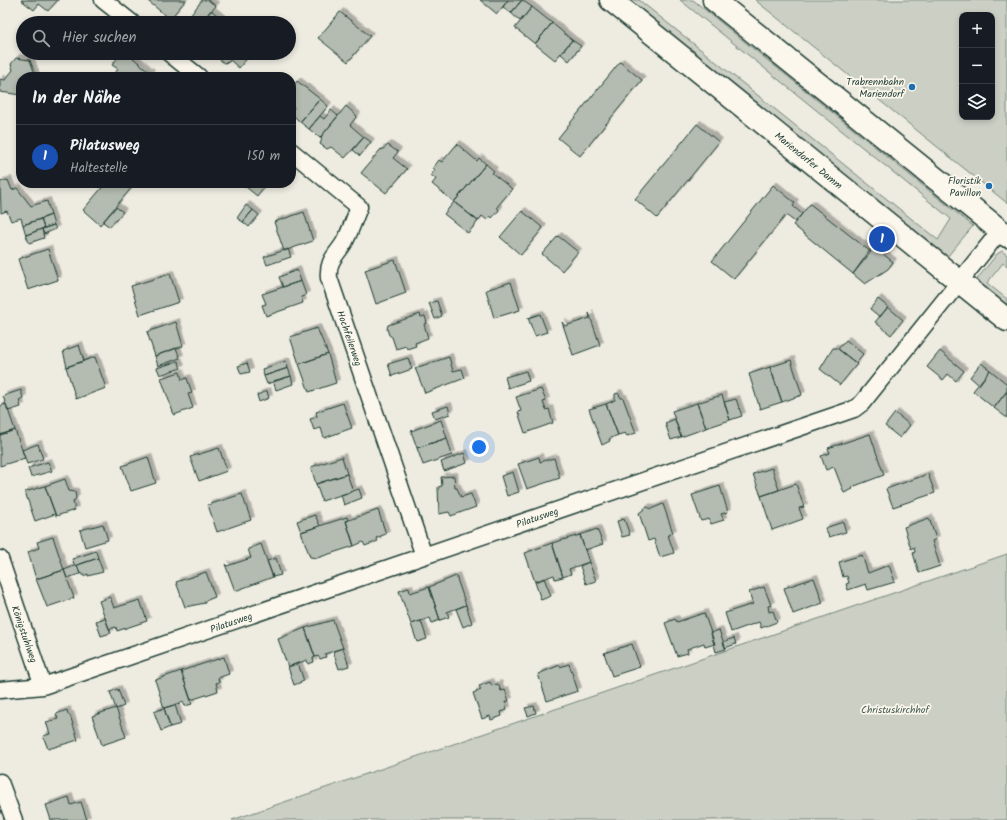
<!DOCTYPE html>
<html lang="de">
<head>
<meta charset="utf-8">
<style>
	:root { --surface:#171b24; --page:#20242c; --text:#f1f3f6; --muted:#9ea1a6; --line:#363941; --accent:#0b8043 }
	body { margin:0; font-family:Kalam,sans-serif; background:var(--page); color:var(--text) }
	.controls { position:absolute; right:12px; top:12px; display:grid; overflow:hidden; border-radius:8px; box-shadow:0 2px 6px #0003 }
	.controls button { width:36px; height:36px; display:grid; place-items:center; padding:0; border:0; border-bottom:1px solid var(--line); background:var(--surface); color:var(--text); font:20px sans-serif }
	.you { position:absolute; left:479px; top:447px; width:14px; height:14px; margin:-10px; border:3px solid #fff; border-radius:50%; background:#1a73e8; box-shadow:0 0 0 6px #1a73e833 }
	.badge { display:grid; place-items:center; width:26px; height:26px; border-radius:50%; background:var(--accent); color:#fff; font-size:13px; font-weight:700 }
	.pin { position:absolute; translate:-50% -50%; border:2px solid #fff; box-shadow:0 1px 4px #0006 }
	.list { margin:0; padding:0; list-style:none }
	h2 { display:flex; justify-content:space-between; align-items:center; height:52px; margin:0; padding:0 16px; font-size:17px }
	h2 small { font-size:13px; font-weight:400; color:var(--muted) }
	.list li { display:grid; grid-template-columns:26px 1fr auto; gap:12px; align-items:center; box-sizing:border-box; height:64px; padding:0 16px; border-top:1px solid var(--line) }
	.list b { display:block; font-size:15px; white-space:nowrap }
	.list p { margin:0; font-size:13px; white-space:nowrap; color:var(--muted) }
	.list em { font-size:13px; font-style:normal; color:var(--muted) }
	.icon { flex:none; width:22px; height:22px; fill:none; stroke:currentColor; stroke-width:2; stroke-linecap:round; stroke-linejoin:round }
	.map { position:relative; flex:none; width:1007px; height:820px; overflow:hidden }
	.search { position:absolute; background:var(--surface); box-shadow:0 2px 6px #0003; left:16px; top:16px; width:280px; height:44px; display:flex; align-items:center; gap:10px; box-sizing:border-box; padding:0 14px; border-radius:22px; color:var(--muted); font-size:15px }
	.panel { position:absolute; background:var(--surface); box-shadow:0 2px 6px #0003; left:16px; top:72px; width:280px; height:116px; border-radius:16px }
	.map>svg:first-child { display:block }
</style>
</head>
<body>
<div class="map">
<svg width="1007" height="820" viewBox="0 0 1007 820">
	<defs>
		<filter id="shadow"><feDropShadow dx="3.5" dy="-3.5" stdDeviation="0" flood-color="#0004"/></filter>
	</defs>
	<rect width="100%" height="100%" fill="#eeece1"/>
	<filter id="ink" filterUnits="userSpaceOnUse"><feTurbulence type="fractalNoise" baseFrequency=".025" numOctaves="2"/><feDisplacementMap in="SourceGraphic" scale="8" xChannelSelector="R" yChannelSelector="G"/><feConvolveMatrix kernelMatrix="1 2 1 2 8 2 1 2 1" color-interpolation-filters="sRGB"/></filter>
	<g filter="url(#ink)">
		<path fill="#cbcfc4" stroke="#75867c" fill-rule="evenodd" d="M 629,0 L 639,0 L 938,240 L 951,219 L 680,0 L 693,0 L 973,226 L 947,257 Z
			M 755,0 L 1007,0 L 1007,203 ZM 962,15 L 992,15 L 992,117 L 962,117 Z
			M 1002,251 L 1007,255 L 1007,266 L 1003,263 L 987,283 L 1007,299 L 1007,306 L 977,282 L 978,278 L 997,254 Z
			M 1007,554 L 1007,820 L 232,820 Z"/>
		<path fill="#b4bbb0" stroke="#1f3d34" filter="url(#shadow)" d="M 21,0 L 58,0 L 48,11 L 39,4 L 34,10 Z
			M 151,0 L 186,0 L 170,19 L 149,2 Z
			M 202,0 L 208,0 L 216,6 L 200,23 L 190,16 Z
			M 480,0 L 508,0 L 497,14 Z
			M 508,0 L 522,0 L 511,13 L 503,7 Z
			M 522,0 L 532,7 L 520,21 L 511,13 Z
			M 532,7 L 552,23 L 535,44 L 515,28 Z
			M 211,10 L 212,11 L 227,23 L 201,23 Z
			M 340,12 L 370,36 L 348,62 L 318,38 Z
			M 552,23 L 572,40 L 555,60 L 535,44 Z
			M 572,40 L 581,46 L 569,61 L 561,54 Z
			M 121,53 L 127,53 L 151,73 L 148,77 L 117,77 L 115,73 L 118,69 L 112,65 Z
			M 220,53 L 251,53 L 239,68 L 230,60 L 229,62 L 224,63 L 219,59 Z
			M 16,58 L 30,60 L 36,77 L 21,77 L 21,95 L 0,92 L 0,79 L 5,80 L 13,70 L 11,64 Z
			M 620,62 L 642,80 L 580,156 L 558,138 Z
			M 297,81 L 320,99 L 300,122 L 291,113 L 294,107 L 291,105 L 291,89 Z
			M 320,99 L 328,106 L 309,129 L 300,122 Z
			M 346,106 L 357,116 L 350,125 L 364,137 L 345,158 L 331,147 L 327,149 L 320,144 L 322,139 L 320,138 Z
			M 331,110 L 338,116 L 320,138 L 309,129 L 320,116 L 324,119 Z
			M 697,124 L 719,142 L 657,218 L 635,199 Z
			M 364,137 L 371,142 L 360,156 L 353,150 Z
			M 457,144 L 477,161 L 479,158 L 486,164 L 454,202 L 432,184 L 436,179 L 431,175 L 435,170 L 433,168 L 439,160 L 442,162 Z
			M 388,145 L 398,152 L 393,158 L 407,169 L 386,193 L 361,173 L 381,149 L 382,150 Z
			M 486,164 L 494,171 L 492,173 L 512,189 L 497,207 L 499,210 L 492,218 L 490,216 L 487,220 L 482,216 L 478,221 L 454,202 Z
			M 8,180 L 12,190 L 17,188 L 31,206 L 47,201 L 51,215 L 23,225 L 21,218 L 11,221 L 7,211 L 1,213 L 0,182 Z
			M 106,183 L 132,183 L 134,185 L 100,225 L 83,210 Z
			M 241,183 L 267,183 L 257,196 Z
			M 773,185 L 795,203 L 793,206 L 802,214 L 795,222 L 786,215 L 734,279 L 712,261 Z
			M 454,202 L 478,221 L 468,233 L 444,214 Z
			M 810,204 L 871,252 L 853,274 L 793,225 Z
			M 246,205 L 253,210 L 243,222 L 237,218 Z
			M 116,207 L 123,212 L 110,227 L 103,222 Z
			M 253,210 L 259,215 L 249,227 L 243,222 Z
			M 522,211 L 543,228 L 521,255 L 500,237 Z
			M 304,212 L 313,241 L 284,251 L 274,222 Z
			M 51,215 L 54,225 L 44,228 L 41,219 Z
			M 41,219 L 44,228 L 26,235 L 23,225 Z
			M 54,225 L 56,229 L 44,234 L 42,229 Z
			M 42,229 L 44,238 L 29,243 L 26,235 Z
			M 558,236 L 578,252 L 562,271 L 542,254 Z
			M 873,246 L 893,262 L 888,269 L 865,284 L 853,274 Z
			M 48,249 L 58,280 L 28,290 L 18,259 Z
			M 288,249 L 291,257 L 267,265 L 264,257 Z
			M 395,260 L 406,293 L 376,304 L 365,270 Z
			M 297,270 L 301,281 L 283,287 L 279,277 Z
			M 170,274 L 179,302 L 140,315 L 131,286 Z
			M 301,281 L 306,295 L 301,297 L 303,303 L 266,316 L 262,305 L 266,304 L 262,294 Z
			M 511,282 L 520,310 L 494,318 L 486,290 Z
			M 878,299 L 888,307 L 880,317 L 870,309 Z
			M 437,301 L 442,316 L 435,319 L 429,303 Z
			M 888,307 L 903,320 L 891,335 L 875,322 Z
			M 589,313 L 600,345 L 573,355 L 562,322 L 565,326 L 590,318 Z
			M 420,314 L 421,317 L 425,316 L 427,323 L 424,324 L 428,338 L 415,343 L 416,346 L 407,349 L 406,346 L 396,349 L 392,337 L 389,335 L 387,329 L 388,325 Z
			M 540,314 L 547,332 L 535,336 L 528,318 Z
			M 176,322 L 183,346 L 155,356 L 147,332 Z
			M 317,328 L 328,354 L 299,364 L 290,337 Z
			M 846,340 L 863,354 L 856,363 L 838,349 Z
			M 79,345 L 84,361 L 67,367 L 63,351 Z
			M 176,348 L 180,358 L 158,366 L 155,356 Z
			M 833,348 L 837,348 L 857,364 L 840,385 L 820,369 Z
			M 940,351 L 964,371 L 956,381 L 948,374 L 943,380 L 927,367 Z
			M 328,354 L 336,383 L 309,392 L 299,364 Z
			M 95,357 L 106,388 L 76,399 L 66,367 Z
			M 449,357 L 453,371 L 462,369 L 465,378 L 425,393 L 415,368 Z
			M 408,358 L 412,369 L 392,376 L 388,364 Z
			M 791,360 L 802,395 L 782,402 L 770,367 Z
			M 178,361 L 181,368 L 160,375 L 157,368 Z
			M 286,361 L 288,368 L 264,376 L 262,369 Z
			M 247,363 L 250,372 L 241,374 L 238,366 Z
			M 981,363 L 990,370 L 979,385 L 970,377 Z
			M 770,367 L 782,402 L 760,409 L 749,374 Z
			M 288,368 L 291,376 L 267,384 L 264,376 Z
			M 990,370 L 1007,384 L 1007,391 L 994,408 L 973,391 Z
			M 526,371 L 529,381 L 508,388 L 505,377 Z
			M 180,372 L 182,380 L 187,378 L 192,393 L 188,394 L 193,408 L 174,415 L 161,378 Z
			M 291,376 L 293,384 L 276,390 L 273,381 Z
			M 541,389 L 546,401 L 543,402 L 546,410 L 549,409 L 553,423 L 525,433 L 518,412 L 521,411 L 516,397 Z
			M 21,390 L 23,398 L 19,400 L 21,407 L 8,411 L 3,396 Z
			M 267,391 L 269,398 L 259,402 L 257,395 Z
			M 1007,391 L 1007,418 L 994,408 Z
			M 618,393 L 621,398 L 623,398 L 636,433 L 627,436 L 625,433 L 618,435 L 606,404 L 615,400 L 615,394 Z
			M 722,395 L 730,420 L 706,428 L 697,403 Z
			M 736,399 L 742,416 L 730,420 L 724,402 Z
			M 343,403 L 352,428 L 324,438 L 321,428 L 314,430 L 310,419 L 317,417 L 316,412 Z
			M 697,403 L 706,428 L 681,437 L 672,411 Z
			M 6,404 L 15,430 L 0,435 L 0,406 Z
			M 606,404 L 618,435 L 609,439 L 610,441 L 602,445 L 589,409 Z
			M 448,406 L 450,414 L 435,419 L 432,411 Z
			M 895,413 L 910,425 L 900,438 L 885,426 Z
			M 675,419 L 681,437 L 671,440 L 665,423 Z
			M 441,420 L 447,438 L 417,448 L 411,431 Z
			M 15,430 L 25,458 L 0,466 L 0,435 Z
			M 870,434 L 884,475 L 852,487 L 853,489 L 844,493 L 834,467 L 826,470 L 821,456 L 830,453 L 828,448 Z
			M 447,438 L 452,455 L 423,465 L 417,448 Z
			M 38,444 L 43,459 L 27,464 L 22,450 Z
			M 219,448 L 227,471 L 199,481 L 190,457 Z
			M 464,453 L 467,463 L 444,471 L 441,462 Z
			M 148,457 L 156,483 L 131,491 L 122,466 Z
			M 342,457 L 347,474 L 316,484 L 311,467 Z
			M 539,457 L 540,462 L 554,458 L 560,478 L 527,489 L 518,464 Z
			M 48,462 L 52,471 L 31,477 L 28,468 Z
			M 772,468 L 779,490 L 761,496 L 753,474 Z
			M 513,472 L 519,492 L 507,496 L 501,476 Z
			M 347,474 L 353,491 L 322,501 L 316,484 Z
			M 928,474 L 935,493 L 893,507 L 886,489 Z
			M 454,476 L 455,488 L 457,488 L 461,497 L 471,494 L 476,507 L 451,516 L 449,512 L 439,514 L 438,487 L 442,486 L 441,477 Z
			M 65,479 L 69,491 L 75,492 L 76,498 L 73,502 L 75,510 L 56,516 L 45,486 Z
			M 796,484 L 804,507 L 799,508 L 803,519 L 772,530 L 761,496 Z
			M 45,486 L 55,514 L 35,521 L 25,492 Z
			M 720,486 L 728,512 L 721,514 L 724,520 L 711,524 L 709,519 L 701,521 L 692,495 Z
			M 359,489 L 362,498 L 344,505 L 341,495 Z
			M 242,494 L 251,520 L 217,532 L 208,505 Z
			M 663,504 L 673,533 L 668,535 L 674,553 L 660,557 L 654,539 L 648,541 L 639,513 L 647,507 L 651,509 Z
			M 378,510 L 386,534 L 376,538 L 378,541 L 365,546 L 363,542 L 354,546 L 346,521 Z
			M 315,515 L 320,526 L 301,532 L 297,521 Z
			M 347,517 L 348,521 L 346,521 L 354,546 L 317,558 L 310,557 L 301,532 Z
			M 929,518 L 936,539 L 932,541 L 940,566 L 919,573 L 913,553 L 915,552 L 914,547 L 911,549 L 904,527 Z
			M 624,519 L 630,535 L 622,537 L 617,521 Z
			M 843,522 L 846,532 L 829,537 L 825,528 Z
			M 103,524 L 108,540 L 85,547 L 80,530 Z
			M 597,529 L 603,544 L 585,550 L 580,535 Z
			M 580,535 L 589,562 L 569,569 L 571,574 L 563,577 L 552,543 Z
			M 53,537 L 64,570 L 36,579 L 28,552 L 39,548 L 37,542 Z
			M 552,543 L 563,577 L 555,579 L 554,575 L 535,582 L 525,553 Z
			M 261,544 L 273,577 L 235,591 L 225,564 L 227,566 L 251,558 L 248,549 Z
			M 96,551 L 98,558 L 75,566 L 72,559 Z
			M 862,555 L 868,573 L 889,565 L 895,582 L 868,590 L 866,584 L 848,590 L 846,584 L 849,583 L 847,576 L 843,577 L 839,562 Z
			M 98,558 L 103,572 L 88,576 L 88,574 L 83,576 L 83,573 L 80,574 L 77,565 Z
			M 276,558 L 281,575 L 273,577 L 267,561 Z
			M 589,562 L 596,581 L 586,584 L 580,566 Z
			M 77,565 L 80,574 L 67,578 L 64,570 Z
			M 64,570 L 74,598 L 47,607 L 36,579 Z
			M 206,572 L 215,597 L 205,601 L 205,603 L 185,607 L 176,582 Z
			M 456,576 L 466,605 L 447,612 L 449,617 L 440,620 L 429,587 Z
			M 544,578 L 551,596 L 541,600 L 535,582 Z
			M 814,578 L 823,603 L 793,614 L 784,588 Z
			M 429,587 L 440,620 L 432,623 L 430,618 L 411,624 L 399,591 L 409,588 L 410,593 Z
			M 764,587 L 771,605 L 768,606 L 769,612 L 773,611 L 777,622 L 761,628 L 759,622 L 731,632 L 725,613 L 753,604 L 749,592 Z
			M 110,597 L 114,608 L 140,600 L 147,621 L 117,631 L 116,627 L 109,629 L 99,601 Z
			M 466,605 L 472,623 L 463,627 L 456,609 Z
			M 704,613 L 715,644 L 705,647 L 704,643 L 687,649 L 688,653 L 677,656 L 665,623 L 675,619 L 677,622 Z
			M 105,618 L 111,633 L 101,636 L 96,621 Z
			M 333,620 L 343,648 L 325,654 L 326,657 L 320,659 L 318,656 L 315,657 L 305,628 Z
			M 421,621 L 427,639 L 417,642 L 411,624 Z
			M 305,628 L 315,657 L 313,658 L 314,662 L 308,664 L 307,660 L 288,667 L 278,639 Z
			M 719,630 L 726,649 L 716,652 L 711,633 Z
			M 734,638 L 736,644 L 725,648 L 723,642 Z
			M 632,644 L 640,667 L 612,676 L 604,653 Z
			M 343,648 L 349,666 L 339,669 L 333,651 Z
			M 224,657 L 229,674 L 218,678 L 219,682 L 216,683 L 218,691 L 191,700 L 181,671 Z
			M 298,663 L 304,681 L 294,685 L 288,667 Z
			M 569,664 L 578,691 L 547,701 L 538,674 L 560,665 L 560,667 Z
			M 181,671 L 192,704 L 185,706 L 183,702 L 164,708 L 155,680 Z
			M 490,682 L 492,686 L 498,684 L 501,691 L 505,690 L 509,701 L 505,702 L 507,710 L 501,712 L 502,716 L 491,720 L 490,716 L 482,719 L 473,693 L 481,690 L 479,686 Z
			M 118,689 L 124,706 L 116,709 L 110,692 Z
			M 175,705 L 181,724 L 170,727 L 164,708 Z
			M 534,706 L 536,713 L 528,716 L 525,708 Z
			M 116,708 L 126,737 L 102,745 L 92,716 Z
			M 164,708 L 170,727 L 161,731 L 154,712 Z
			M 67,710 L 68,715 L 70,715 L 78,740 L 48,749 L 43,736 L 50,734 L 46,722 L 58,719 L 56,714 Z
			M 69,797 L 71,805 L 81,802 L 87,820 L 51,820 L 46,805 Z"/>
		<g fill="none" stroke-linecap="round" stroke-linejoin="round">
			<defs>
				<path id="minor" d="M 103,0 L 132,23
					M 169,53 L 199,77
					M 291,151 L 359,207 C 355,217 351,229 346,239 C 339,254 327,258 329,278 L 424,556
					M 0,559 L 43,686
					M 0,690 L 43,686 L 854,409 L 862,403 L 1000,231
					M 0,782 L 14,820"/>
				<path id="primary" d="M 611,0 L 1007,320
					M 714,0 L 1007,236"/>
			</defs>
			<use href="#minor" stroke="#1f3d34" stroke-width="19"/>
			<use href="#primary" stroke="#1f3d34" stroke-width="25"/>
			<use href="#minor" stroke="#fbf7ec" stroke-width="16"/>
			<use href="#primary" stroke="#fbf7ec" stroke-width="22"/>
		</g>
	</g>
	<g fill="#1f6fb2" stroke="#fbf7ec" stroke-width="1.5">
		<circle cx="912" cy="87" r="4"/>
		<circle cx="989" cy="186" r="4"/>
	</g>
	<g text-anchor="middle" stroke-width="3.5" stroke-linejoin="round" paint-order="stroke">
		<g font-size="10" fill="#1f3d34" stroke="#fbf7ec" text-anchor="end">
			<text x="904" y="85">Trabrennbahn<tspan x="904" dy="12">Mariendorf</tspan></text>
			<text x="981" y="184">Floristik<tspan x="981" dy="12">Pavillon</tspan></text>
		</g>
		<g font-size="10" fill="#1f3d34" stroke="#fbf7ec">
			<text transform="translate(809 160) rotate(39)" y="4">Mariendorfer Damm</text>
			<text transform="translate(350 338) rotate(71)" y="4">Hochfeilerweg</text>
			<text transform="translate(537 517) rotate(-19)" y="4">Pilatusweg</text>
			<text transform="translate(231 622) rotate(-19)" y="4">Pilatusweg</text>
			<text transform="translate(25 634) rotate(71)" y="4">Königstuhlweg</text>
		</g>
		<g font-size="10" fill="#415a51" stroke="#fbf7ec">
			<text x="895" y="713">Christuskirchhof</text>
		</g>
	</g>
</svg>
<div class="controls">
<button>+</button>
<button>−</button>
<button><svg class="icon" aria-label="layers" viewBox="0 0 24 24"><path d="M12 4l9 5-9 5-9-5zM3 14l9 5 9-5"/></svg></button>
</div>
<div class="you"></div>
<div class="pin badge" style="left:882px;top:239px;background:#1a4fb4">1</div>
<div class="search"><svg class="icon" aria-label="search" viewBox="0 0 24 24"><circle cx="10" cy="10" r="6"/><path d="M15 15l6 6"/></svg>Hier suchen</div>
<section class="panel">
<h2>In der Nähe<small></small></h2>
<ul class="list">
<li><span class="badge" style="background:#1a4fb4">1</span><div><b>Pilatusweg</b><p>Haltestelle</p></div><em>150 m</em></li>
</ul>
</section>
</div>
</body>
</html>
